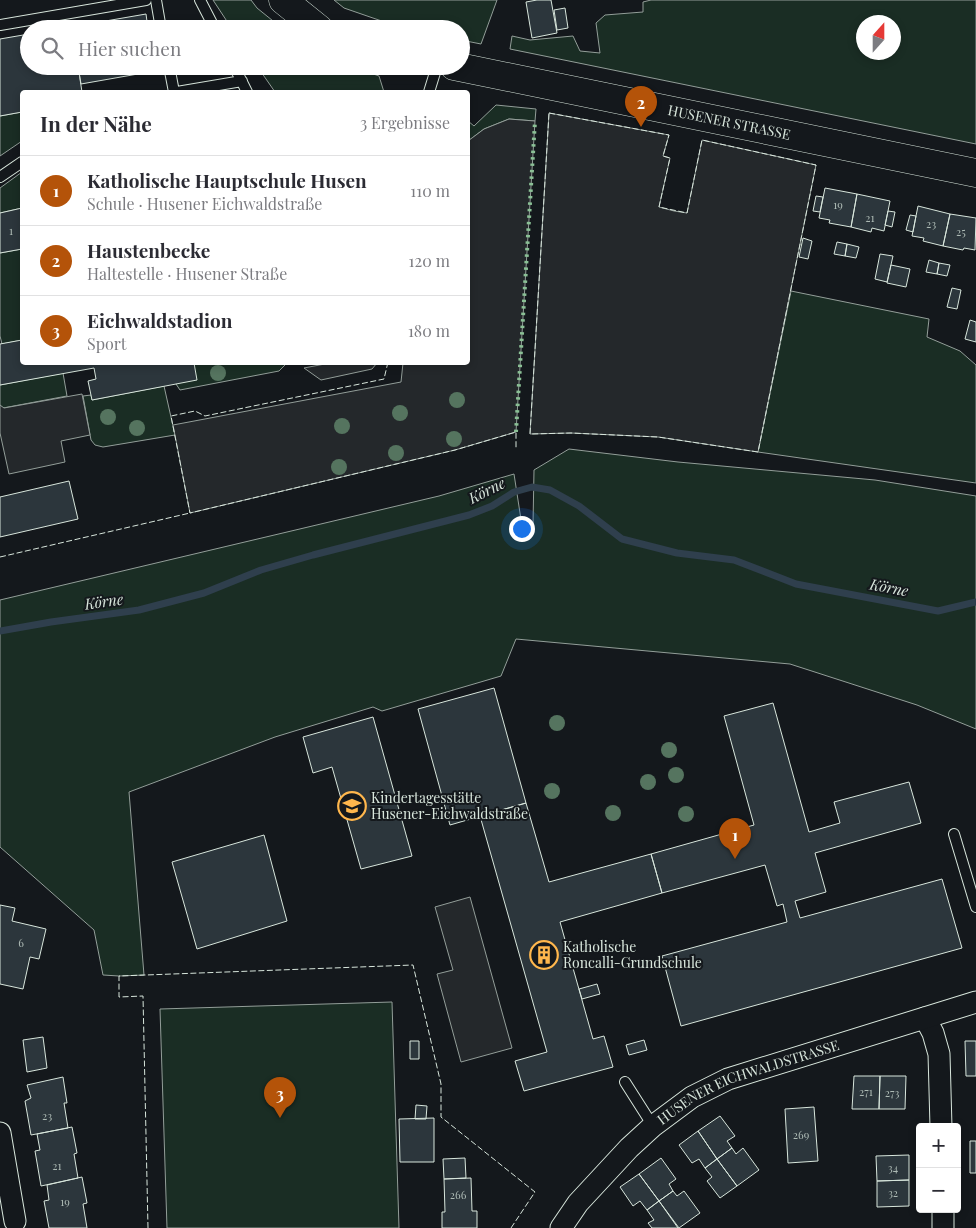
<!DOCTYPE html>
<html lang="de">
<head>
<meta charset="utf-8">
<style>
	:root { --surface:#fff; --page:#f2f2f3; --text:#2b2b33; --muted:#7c7c81; --line:#e1e1e2; --accent:#b45309 }
	body { margin:0; font-family:"Playfair Display",serif; background:var(--page); color:var(--text) }
	.controls { position:absolute; right:15px; bottom:15px; display:grid; overflow:hidden; border-radius:5px; box-shadow:0 2px 8px #0003 }
	.controls button { width:45px; height:45px; display:grid; place-items:center; padding:0; border:0; border-bottom:1px solid var(--line); background:var(--surface); color:var(--text); font:25px sans-serif }
	.compass { position:absolute; left:856px; top:15px; width:45px; height:45px; border-radius:50%; background:var(--surface); box-shadow:0 2px 8px #0003; rotate:21deg }
	.you { position:absolute; left:521px; top:528px; width:18px; height:18px; margin:-12px; border:4px solid #fff; border-radius:50%; background:#1a73e8; box-shadow:0 0 0 8px #1a73e833 }
	.badge { display:grid; place-items:center; width:32px; height:32px; border-radius:50%; background:var(--accent); color:#fff; font-size:16px; font-weight:700 }
	.pin { position:absolute; translate:-50% -41px; filter:drop-shadow(0 1px 2px #0008) }
	.pin::after { content:''; position:absolute; top:26px; width:18px; height:15px; background:inherit; clip-path:polygon(0 0,100% 0,50% 100%) }
	.list { margin:0; padding:0; list-style:none }
	h2 { display:flex; justify-content:space-between; align-items:center; height:65px; margin:0; padding:0 20px; font-size:21px }
	h2 small { font-size:16px; font-weight:400; color:var(--muted) }
	.list li { display:grid; grid-template-columns:32px 1fr auto; gap:15px; align-items:center; box-sizing:border-box; height:70px; padding:0 20px; border-top:1px solid var(--line) }
	.list b { display:block; font-size:19px; white-space:nowrap }
	.list p { margin:0; font-size:16px; white-space:nowrap; color:var(--muted) }
	.list em { font-size:16px; font-style:normal; color:var(--muted) }
	.icon { flex:none; width:28px; height:28px; fill:none; stroke:currentColor; stroke-width:2; stroke-linecap:round; stroke-linejoin:round }
	.map { position:relative; flex:none; width:976px; height:1228px; overflow:hidden }
	.search { position:absolute; background:var(--surface); box-shadow:0 2px 8px #0003; left:20px; top:20px; width:450px; height:55px; display:flex; align-items:center; gap:12px; box-sizing:border-box; padding:0 18px; border-radius:28px; color:var(--muted); font-size:19px }
	.panel { position:absolute; background:var(--surface); box-shadow:0 2px 8px #0003; left:20px; top:90px; width:450px; height:275px; border-radius:5px }
	.map>svg:first-child { display:block }
</style>
</head>
<body>
<div class="map">
<svg width="976" height="1228" viewBox="0 0 976 1228">
	<rect width="100%" height="100%" fill="#14181c"/>
	<path fill="#1a2d24" stroke="#939e99" fill-rule="evenodd" d="M 213,0 L 251,0 L 257,8 L 283,29 L 232,29 Z
		M 334,0 L 497,0 L 481,44 L 461,40 L 461,29 L 399,27 L 344,8 Z
		M 651,0 L 976,0 L 976,144 L 510,49 L 512,36 L 530,40 L 573,36 L 580,51 L 600,53 L 596,23 L 605,15 L 643,12 L 643,2 ZM 864,22 L 894,22 L 894,52 L 864,52 Z
		M 257,66 L 351,66 L 379,76 L 384,92 L 275,92 Z
		M 496,105 L 536,109 L 535,121 L 509,119 L 484,129 L 468,141 L 468,121 L 474,126 Z
		M 22,112 L 22,141 L 0,156 L 0,116 Z
		M 22,172 L 22,208 L 0,213 L 0,188 Z
		M 22,249 L 22,340 L 2,344 L 0,336 L 0,253 Z
		M 791,291 L 929,319 L 927,337 L 960,351 L 976,365 L 976,483 L 758,452 Z
		M 190,363 L 287,363 L 279,371 L 180,390 L 176,384 Z
		M 63,373 L 67,396 L 3,408 L 0,405 L 0,385 Z
		M 164,386 L 175,435 L 103,447 L 95,445 L 91,440 L 83,396 L 91,395 L 92,400 Z
		M 569,449 L 678,462 L 875,480 L 976,496 L 976,729 L 917,705 L 790,664 L 516,639 L 501,676 L 382,711 L 373,707 L 275,737 L 129,792 L 144,975 L 119,976 L 103,975 L 94,930 L 0,847 L 0,600 L 439,496 L 514,474 L 522,526 L 533,525 L 534,470 Z
		M 392,1002 L 399,1228 L 167,1228 L 160,1009 Z"/>
	<path fill="#24282b" stroke="#939e99" d="M 549,113 L 669,135 L 663,156 L 670,158 L 659,207 L 674,211 L 687,213 L 702,140 L 816,165 L 758,452 L 658,437 L 571,433 L 530,434 Z
		M 509,119 L 535,121 L 516,432 L 455,450 L 190,513 L 173,425 L 401,382 L 403,363 L 468,362 L 468,141 L 484,129 Z
		M 330,363 L 330,362 L 377,363 L 372,369 L 321,380 L 304,368 Z
		M 82,394 L 90,435 L 61,441 L 65,462 L 9,474 L 0,433 L 0,405 L 4,408 Z
		M 470,897 L 512,1048 L 461,1062 L 437,974 L 453,970 L 435,907 Z"/>
	<g fill="none" stroke-linecap="round" stroke-linejoin="round">
		<path stroke="#2f3f4d" stroke-width="7" d="M 0,631 L 51,622 L 139,610 L 204,593 L 261,570 L 313,555 L 469,515 L 492,506 L 514,492 L 532,487 L 550,490 L 579,506 L 622,539 L 677,553 L 734,560 L 796,584 L 938,611 L 976,602"/>
	</g>
	<path fill="#2c363c" stroke="#d8e6dc" d="M 537,0 L 551,0 L 557,33 L 532,38 L 526,2 Z
		M 565,8 L 568,28 L 557,30 L 554,10 Z
		M 146,14 L 148,29 L 71,29 L 71,27 Z
		M 29,34 L 29,66 L 78,66 L 82,92 L 22,92 L 22,112 L 0,116 L 0,39 Z
		M 78,66 L 155,66 L 155,71 L 81,84 Z
		M 825,188 L 857,194 L 851,227 L 829,223 L 830,220 L 819,218 Z
		M 857,194 L 890,201 L 884,231 L 872,228 L 871,232 L 851,227 Z
		M 816,196 L 823,197 L 820,212 L 813,211 Z
		M 918,206 L 950,214 L 943,246 L 923,241 L 924,238 L 912,236 Z
		M 22,208 L 22,249 L 0,253 L 0,213 Z
		M 888,211 L 895,212 L 892,227 L 885,225 Z
		M 950,214 L 976,218 L 975,250 L 964,248 L 963,250 L 943,246 Z
		M 910,215 L 916,216 L 913,232 L 906,230 Z
		M 803,238 L 812,241 L 808,259 L 799,257 Z
		M 837,242 L 847,244 L 845,256 L 834,254 Z
		M 847,244 L 859,247 L 856,258 L 845,256 Z
		M 880,254 L 893,256 L 887,282 L 875,279 Z
		M 929,260 L 939,263 L 937,274 L 926,272 Z
		M 939,263 L 950,265 L 947,276 L 937,274 Z
		M 891,265 L 910,269 L 906,287 L 887,283 Z
		M 952,288 L 961,290 L 957,309 L 947,307 Z
		M 970,320 L 976,322 L 976,342 L 965,339 Z
		M 22,340 L 22,362 L 190,362 L 194,363 L 197,380 L 92,400 L 88,381 L 96,379 L 94,368 L 0,385 L 0,344 Z
		M 69,481 L 78,519 L 0,537 L 0,497 Z
		M 494,688 L 526,803 L 450,825 L 418,709 Z
		M 773,703 L 809,832 L 840,823 L 834,802 L 909,782 L 921,823 L 815,853 L 826,892 L 795,901 L 800,918 L 942,879 L 962,948 L 681,1026 L 662,956 L 787,922 L 783,904 L 777,906 L 765,865 L 662,893 L 651,854 L 754,825 L 724,716 Z
		M 373,717 L 412,856 L 361,869 L 332,767 L 313,773 L 303,737 Z
		M 526,803 L 549,882 L 651,854 L 662,893 L 560,922 L 593,1039 L 604,1036 L 613,1067 L 524,1091 L 515,1061 L 547,1052 L 480,816 Z
		M 264,835 L 287,921 L 197,949 L 172,862 Z
		M 0,905 L 15,908 L 12,921 L 46,929 L 39,959 L 30,957 L 23,989 L 0,984 Z
		M 597,984 L 600,994 L 582,999 L 579,989 Z
		M 43,1037 L 47,1068 L 27,1072 L 23,1040 Z
		M 644,1040 L 647,1050 L 629,1055 L 626,1045 Z
		M 410,1041 L 419,1041 L 419,1059 L 410,1059 Z
		M 965,1041 L 976,1041 L 976,1076 L 966,1076 Z
		M 854,1076 L 880,1076 L 879,1109 L 852,1109 Z
		M 880,1076 L 906,1076 L 905,1109 L 879,1109 Z
		M 63,1077 L 67,1103 L 64,1103 L 68,1128 L 31,1135 L 25,1101 L 31,1098 L 27,1085 Z
		M 416,1105 L 427,1106 L 426,1119 L 415,1119 Z
		M 814,1107 L 818,1161 L 788,1163 L 785,1109 Z
		M 720,1116 L 735,1136 L 727,1141 L 732,1148 L 717,1159 L 698,1131 Z
		M 434,1118 L 434,1162 L 400,1162 L 399,1119 Z
		M 72,1127 L 77,1153 L 74,1154 L 78,1178 L 41,1186 L 35,1151 L 40,1150 L 37,1134 Z
		M 698,1131 L 717,1159 L 705,1168 L 699,1159 L 692,1163 L 679,1145 Z
		M 970,1141 L 976,1141 L 976,1173 L 970,1173 Z
		M 732,1148 L 736,1154 L 743,1148 L 759,1170 L 737,1186 L 717,1159 Z
		M 909,1155 L 909,1180 L 877,1181 L 876,1156 Z
		M 465,1158 L 466,1178 L 444,1179 L 443,1159 Z
		M 661,1158 L 676,1179 L 669,1184 L 673,1191 L 659,1201 L 639,1174 Z
		M 717,1159 L 737,1186 L 720,1198 L 707,1181 L 712,1177 L 705,1168 Z
		M 639,1174 L 659,1201 L 647,1210 L 640,1201 L 633,1206 L 620,1187 Z
		M 82,1177 L 87,1203 L 83,1204 L 87,1228 L 49,1228 L 44,1201 L 49,1200 L 47,1185 Z
		M 471,1178 L 472,1211 L 477,1211 L 477,1228 L 442,1228 L 442,1212 L 445,1212 L 444,1179 Z
		M 909,1180 L 909,1206 L 877,1207 L 877,1181 Z
		M 673,1191 L 677,1196 L 684,1191 L 700,1213 L 679,1228 L 659,1201 Z
		M 659,1201 L 678,1228 L 652,1228 L 648,1223 L 654,1220 L 647,1210 Z"/>
	<g fill="none" stroke-linecap="round" stroke-linejoin="round">
		<defs>
			<path id="lane" d="M 156,0 L 161,29
				M 200,0 L 215,29
				M 0,25 L 146,0
				M 169,66 L 174,92
				M 234,66 L 247,92
				M 177,92 L 242,81
				M 429,92 L 437,66
				M 0,177 L 22,162
				M 954,834 L 976,907
				M 625,1082 L 653,1126"/>
			<g id="street">
				<path d="M 925,1018 L 933,1033 L 939,1054 L 941,1127"/>
				<path d="M 0,1133 L 15,1221"/>
				<path d="M 943,1209 L 943,1228"/>
				<path id="s1" d="M 561,1228 L 578,1203 L 629,1148 L 653,1126 L 692,1097 L 728,1079 L 976,1002"/>
			</g>
			<g id="secondary">
				<path d="M 283,0 L 319,29"/>
				<path id="s2" d="M 454,66 L 976,173"/>
			</g>
		</defs>
		<use href="#lane" stroke="#d8e6dc" stroke-width="12"/>
		<use href="#street" stroke="#d8e6dc" stroke-width="23"/>
		<use href="#secondary" stroke="#d8e6dc" stroke-width="29"/>
		<use href="#lane" stroke="#14181c" stroke-width="10"/>
		<use href="#street" stroke="#14181c" stroke-width="21"/>
		<use href="#secondary" stroke="#14181c" stroke-width="28"/>
		<path stroke="#8ac095" stroke-width="4" stroke-dasharray="2.5 4" stroke-linecap="butt" d="M 516,432 L 535,121"/>
		<path stroke="#d8e6dc" stroke-width="1" stroke-dasharray="6 2.5" stroke-linecap="butt" d="M 549,113 L 669,135 L 663,156 L 670,158 L 659,207 L 687,213 L 702,140 L 816,165 L 758,452 L 658,437 L 571,433 L 530,434 Z
			M 388,362 L 384,379 L 205,416 L 195,411 L 171,416 L 190,513 L 455,450 L 516,432 L 516,449
			M 0,557 L 190,513
			M 148,1228 L 143,996 L 119,997 L 119,976 L 413,965 L 441,1084 L 441,1117 L 535,1192 L 511,1228"/>
	</g>
	<g fill="#55745f">
		<circle cx="218" cy="373" r="8"/>
		<circle cx="457" cy="400" r="8"/>
		<circle cx="400" cy="413" r="8"/>
		<circle cx="108" cy="417" r="8"/>
		<circle cx="342" cy="426" r="8"/>
		<circle cx="137" cy="428" r="8"/>
		<circle cx="454" cy="439" r="8"/>
		<circle cx="396" cy="453" r="8"/>
		<circle cx="339" cy="467" r="8"/>
		<circle cx="557" cy="723" r="8"/>
		<circle cx="669" cy="750" r="8"/>
		<circle cx="676" cy="775" r="8"/>
		<circle cx="648" cy="782" r="8"/>
		<circle cx="552" cy="791" r="8"/>
		<circle cx="613" cy="813" r="8"/>
		<circle cx="686" cy="814" r="8"/>
	</g>
	<defs>
		<symbol id="school-ring" viewBox="-11 -11 22 22"><circle r="9.5" fill="#14181c" stroke="#ffb74d" stroke-width="1.5"/><path d="M0-5L7-2L0 1L-7-2ZM-4 1L0 2.5L4 1V4Q0 6-4 4Z" fill="#ffb74d"/></symbol>
		<symbol id="building-ring" viewBox="-11 -11 22 22"><circle r="9.5" fill="#14181c" stroke="#ffb74d" stroke-width="1.5"/><path d="M-4-6H4V6H1V3H-1V6H-4ZM-2.5-4.3h1.7v1.8h-1.7ZM.8-4.3h1.7v1.8H.8ZM-2.5-1h1.7V.8h-1.7ZM.8-1h1.7V.8H.8Z" fill="#ffb74d"/></symbol>
	</defs>
	<g fill-rule="evenodd">
		<use href="#school-ring" x="336" y="790" width="32" height="32"/>
		<use href="#building-ring" x="528" y="939" width="32" height="32"/>
	</g>
	<g text-anchor="middle" stroke-width="4" stroke-linejoin="round" paint-order="stroke">
		<g font-size="11" fill="#adbab4">
			<text x="838" y="209">19</text>
			<text x="870" y="222">21</text>
			<text x="931" y="228">23</text>
			<text x="11" y="235">1</text>
			<text x="961" y="236">25</text>
			<text x="21" y="947">6</text>
			<text x="866" y="1096">271</text>
			<text x="892" y="1097">273</text>
			<text x="47" y="1120">23</text>
			<text x="801" y="1139">269</text>
			<text x="57" y="1170">21</text>
			<text x="893" y="1172">34</text>
			<text x="893" y="1197">32</text>
			<text x="458" y="1199">266</text>
			<text x="65" y="1206">19</text>
		</g>
		<g font-size="14" fill="#d8e6dc" stroke="#14181c">
			<text dy="5" stroke="none"><textPath href="#s2" startOffset="281">HUSENER STRASSE</textPath></text>
			<text dy="5" stroke="none"><textPath href="#s1" startOffset="244">HUSENER EICHWALDSTRASSE</textPath></text>
		</g>
		<g font-size="14" fill="#d8e6dc" stroke="#14181c" text-anchor="start">
			<text x="371" y="803">Kindertagesstätte<tspan x="371" dy="16">Husener-Eichwaldstraße</tspan></text>
			<text x="563" y="952">Katholische<tspan x="563" dy="16">Roncalli-Grundschule</tspan></text>
		</g>
		<g font-size="15" font-style="italic" fill="#d8e6dc" stroke="#14181c">
			<text transform="translate(487 491) rotate(-27)" y="5">Körne</text>
			<text transform="translate(889 588) rotate(11)" y="5">Körne</text>
			<text transform="translate(104 602) rotate(-8)" y="5">Körne</text>
		</g>
	</g>
</svg>
<div class="controls">
<button>+</button>
<button>−</button>
</div>
<svg class="compass" viewBox="-18 -18 36 36"><path d="M0-13l5 13h-10z" fill="#e53935"/><path d="M0 13l5-13h-10z" fill="#7c7c81"/></svg>
<div class="you"></div>
<div class="pin badge" style="left:735px;top:859px">1</div>
<div class="pin badge" style="left:641px;top:127px">2</div>
<div class="pin badge" style="left:280px;top:1118px">3</div>
<div class="search"><svg class="icon" aria-label="search" viewBox="0 0 24 24"><circle cx="10" cy="10" r="6"/><path d="M15 15l6 6"/></svg>Hier suchen</div>
<section class="panel">
<h2>In der Nähe<small>3 Ergebnisse</small></h2>
<ul class="list">
<li><span class="badge">1</span><div><b>Katholische Hauptschule Husen</b><p>Schule · Husener Eichwaldstraße</p></div><em>110 m</em></li>
<li><span class="badge">2</span><div><b>Haustenbecke</b><p>Haltestelle · Husener Straße</p></div><em>120 m</em></li>
<li><span class="badge">3</span><div><b>Eichwaldstadion</b><p>Sport</p></div><em>180 m</em></li>
</ul>
</section>
</div>
</body>
</html>
